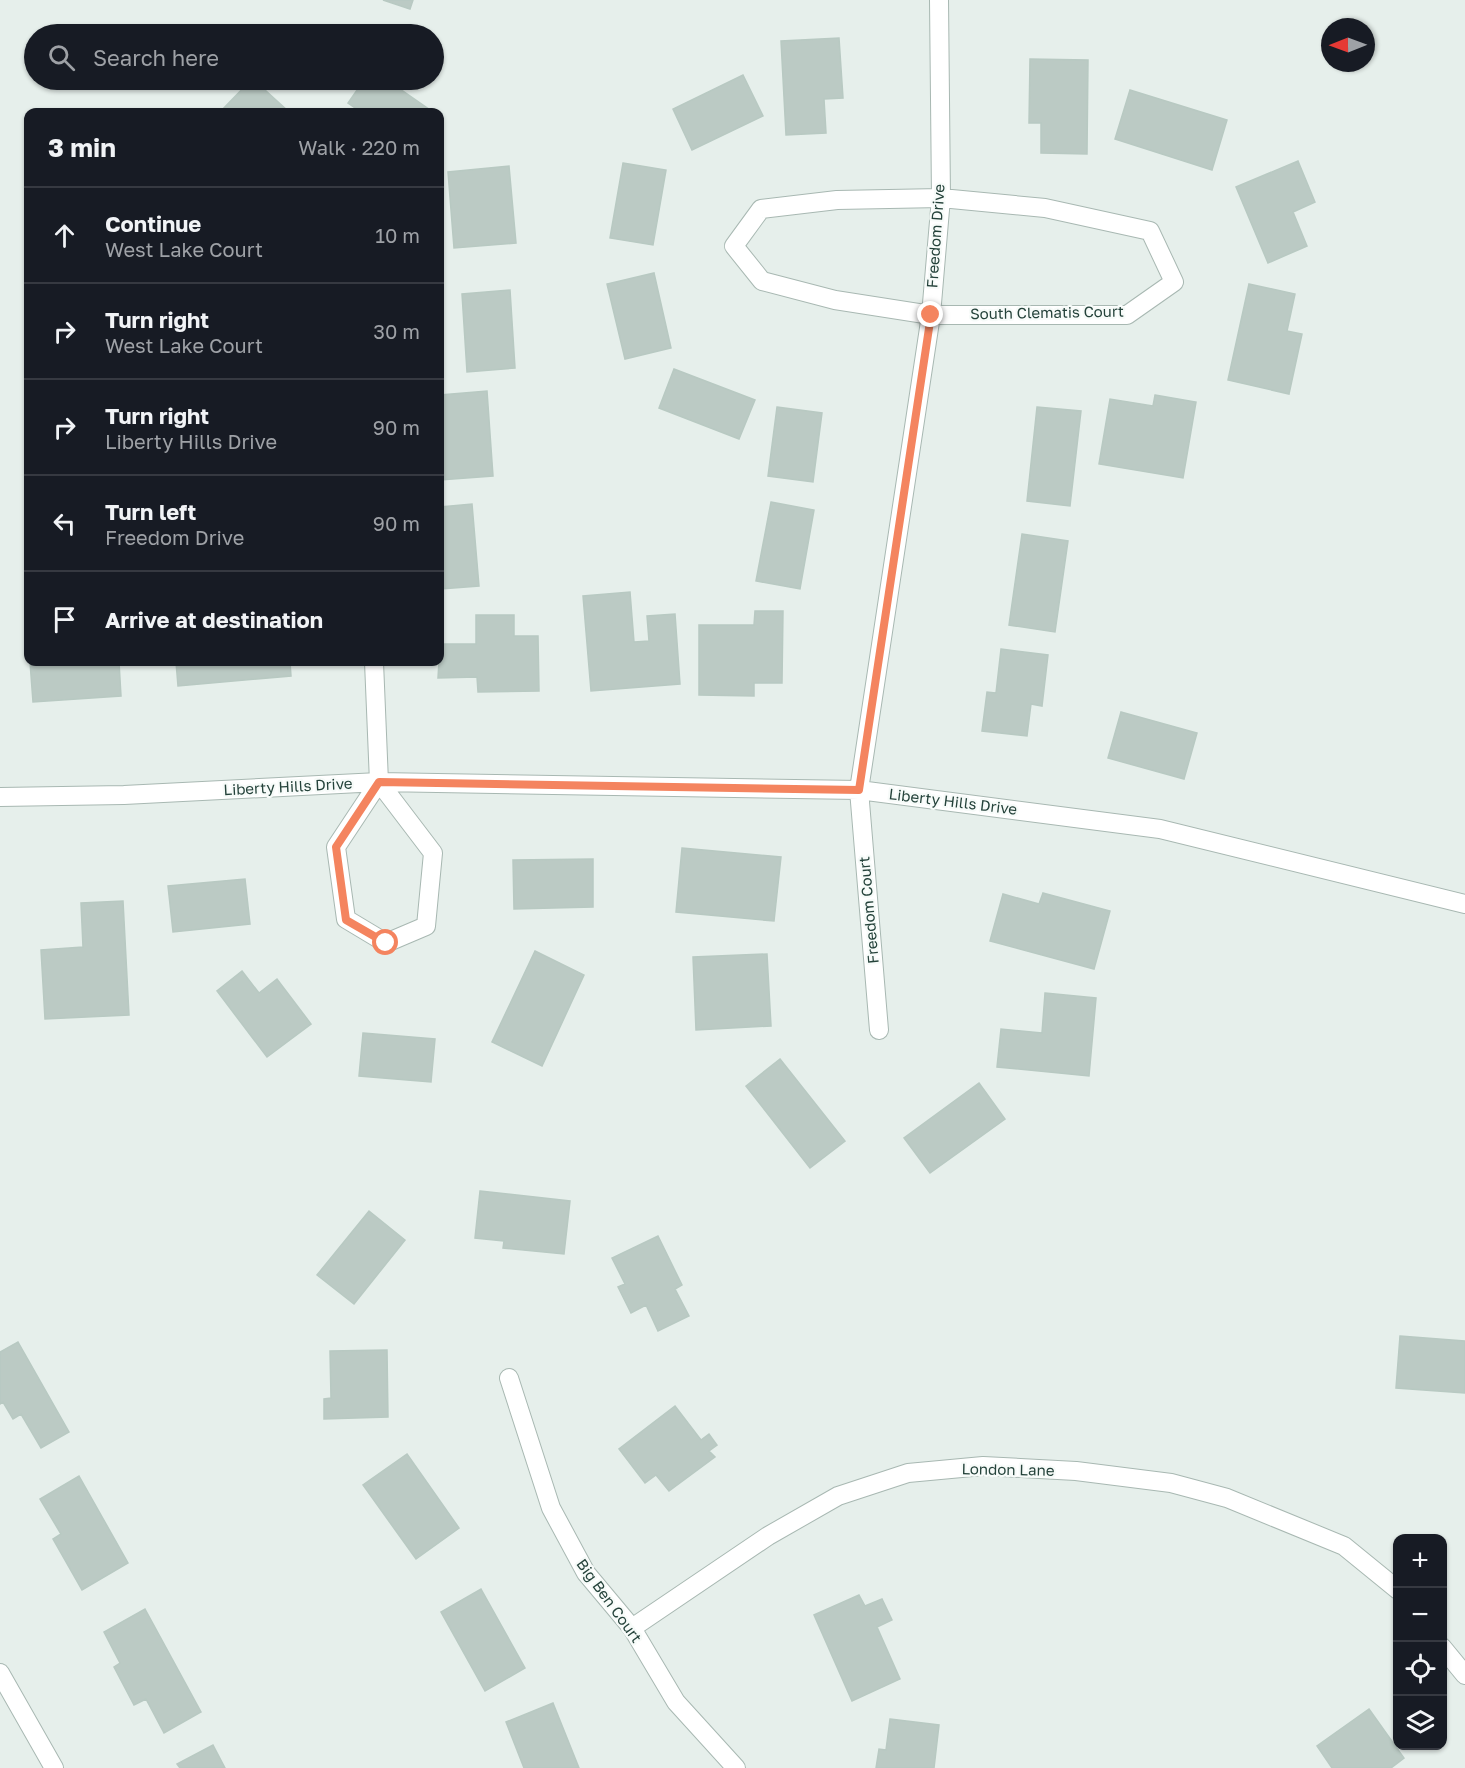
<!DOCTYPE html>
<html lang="en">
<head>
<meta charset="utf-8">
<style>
	:root { --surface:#171b24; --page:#20242c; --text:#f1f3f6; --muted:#9ea1a6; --line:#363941 }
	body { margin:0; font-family:"Golos Text",sans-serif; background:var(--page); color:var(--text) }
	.controls { position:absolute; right:18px; bottom:18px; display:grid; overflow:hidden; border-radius:12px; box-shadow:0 2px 4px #0004 }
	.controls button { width:54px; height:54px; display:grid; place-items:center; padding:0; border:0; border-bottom:2px solid var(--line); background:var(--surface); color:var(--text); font:30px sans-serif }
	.compass { position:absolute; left:1321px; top:18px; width:54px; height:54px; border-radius:50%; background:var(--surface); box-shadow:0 2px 4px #0004; rotate:269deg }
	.stop { position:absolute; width:18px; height:18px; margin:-14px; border:4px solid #f4845f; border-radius:50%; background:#fff }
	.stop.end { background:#f4845f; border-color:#fff; box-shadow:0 2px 6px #0008 }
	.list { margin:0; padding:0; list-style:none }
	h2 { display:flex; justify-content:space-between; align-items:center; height:78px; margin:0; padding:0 24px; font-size:26px }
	h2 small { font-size:20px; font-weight:400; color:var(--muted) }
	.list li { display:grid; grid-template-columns:39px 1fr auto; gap:18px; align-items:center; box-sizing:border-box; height:96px; padding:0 24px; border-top:2px solid var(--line) }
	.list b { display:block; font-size:22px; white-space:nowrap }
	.list p { margin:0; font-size:20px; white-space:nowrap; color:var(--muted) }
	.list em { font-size:20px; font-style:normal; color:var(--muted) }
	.icon { flex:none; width:33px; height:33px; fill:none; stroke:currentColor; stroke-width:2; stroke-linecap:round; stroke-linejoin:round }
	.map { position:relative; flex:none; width:1465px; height:1768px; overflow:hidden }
	.search { position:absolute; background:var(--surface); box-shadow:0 2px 4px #0004; left:24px; top:24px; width:420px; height:66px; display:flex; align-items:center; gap:15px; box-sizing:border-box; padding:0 21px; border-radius:33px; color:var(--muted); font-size:22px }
	.panel { position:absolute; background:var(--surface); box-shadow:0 2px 4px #0004; left:24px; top:108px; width:420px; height:558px; border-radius:12px }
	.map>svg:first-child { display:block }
</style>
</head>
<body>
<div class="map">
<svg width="1465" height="1768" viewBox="0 0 1465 1768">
	<rect width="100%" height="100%" fill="#e6efeb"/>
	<path fill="#bbcac4" stroke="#b8c9c2" stroke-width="1.5" d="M 383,0 L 413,0 L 410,9 Z
		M 839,38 L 843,98 L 824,99 L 826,133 L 786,135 L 781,41 Z
		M 1030,59 L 1088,60 L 1087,154 L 1041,153 L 1041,123 L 1029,123 Z
		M 743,75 L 763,116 L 692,150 L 673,109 Z
		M 251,80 L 254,80 L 288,111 L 220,112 Z
		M 364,80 L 387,80 L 433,112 L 361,112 L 348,103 Z
		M 1130,90 L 1227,120 L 1212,170 L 1115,139 Z
		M 1298,161 L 1315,202 L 1293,212 L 1307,246 L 1268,263 L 1236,187 Z
		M 623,163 L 666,170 L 653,245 L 610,238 Z
		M 509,166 L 516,243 L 454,248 L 448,172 Z
		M 654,273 L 671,348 L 625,359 L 607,284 Z
		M 1249,284 L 1295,294 L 1287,331 L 1302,334 L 1289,394 L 1228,380 Z
		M 510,290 L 515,368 L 467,372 L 462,294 Z
		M 674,369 L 755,400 L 739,439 L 659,408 Z
		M 487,391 L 493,476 L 440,480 L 440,395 Z
		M 1155,395 L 1196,402 L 1183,478 L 1099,464 L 1110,399 L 1153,406 Z
		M 777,407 L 822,413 L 813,482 L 768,476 Z
		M 1037,407 L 1081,411 L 1070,506 L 1027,501 Z
		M 771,502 L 814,510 L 800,589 L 756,581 Z
		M 472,504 L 479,586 L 441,589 L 440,507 Z
		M 1022,534 L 1068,541 L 1055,632 L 1009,625 Z
		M 630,592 L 634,642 L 649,641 L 647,616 L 675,614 L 680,684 L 591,691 L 583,596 Z
		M 755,611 L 783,611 L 782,683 L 754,683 L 754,696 L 699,695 L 699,625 L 754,625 Z
		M 476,615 L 514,615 L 514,636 L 538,636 L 539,691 L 478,692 L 477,677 L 438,678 L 440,644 L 476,644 Z
		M 1001,649 L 1048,655 L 1042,706 L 1031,704 L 1027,736 L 982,731 L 987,692 L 996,693 Z
		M 30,662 L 119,662 L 121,696 L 33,702 Z
		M 176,662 L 290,662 L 291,676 L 178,686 Z
		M 1121,712 L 1197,733 L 1184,779 L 1108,758 Z
		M 682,848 L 781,857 L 774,921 L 676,912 Z
		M 593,859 L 593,907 L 514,909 L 513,860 Z
		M 245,879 L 250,924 L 173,932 L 168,886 Z
		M 1043,893 L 1110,911 L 1094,969 L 990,941 L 1003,894 L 1039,904 Z
		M 123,901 L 129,1015 L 45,1019 L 41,950 L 83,947 L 81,903 Z
		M 535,951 L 584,975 L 542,1066 L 492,1042 Z
		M 767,954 L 771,1026 L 696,1030 L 693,957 Z
		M 242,971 L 259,993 L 277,979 L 311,1024 L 267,1057 L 217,991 Z
		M 1045,993 L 1096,998 L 1089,1076 L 997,1067 L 1001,1029 L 1042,1033 Z
		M 363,1033 L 435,1039 L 431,1082 L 359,1076 Z
		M 780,1059 L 845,1141 L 810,1168 L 746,1086 Z
		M 979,1083 L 1005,1119 L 930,1173 L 904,1138 Z
		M 480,1191 L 570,1201 L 564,1254 L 503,1248 L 504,1241 L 475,1238 Z
		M 369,1211 L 405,1240 L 354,1304 L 317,1275 Z
		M 658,1236 L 682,1285 L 675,1289 L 689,1316 L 658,1331 L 646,1305 L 631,1313 L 618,1287 L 625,1284 L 612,1258 Z
		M 1400,1336 L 1465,1341 L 1465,1393 L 1396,1388 Z
		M 18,1342 L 69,1432 L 41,1448 L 21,1414 L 13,1419 L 3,1402 L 0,1404 L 0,1352 Z
		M 387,1350 L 388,1417 L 324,1419 L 324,1399 L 331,1398 L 330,1351 Z
		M 675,1406 L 701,1440 L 709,1434 L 717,1445 L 709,1451 L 715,1457 L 669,1491 L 656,1475 L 645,1483 L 619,1449 Z
		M 407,1454 L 459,1528 L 416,1559 L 363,1485 Z
		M 79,1476 L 128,1563 L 82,1590 L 53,1539 L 61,1534 L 40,1499 Z
		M 481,1589 L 525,1668 L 485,1691 L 441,1612 Z
		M 859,1595 L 865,1606 L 882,1599 L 892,1620 L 877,1627 L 900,1679 L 852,1701 L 814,1615 Z
		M 145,1609 L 201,1712 L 164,1733 L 146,1699 L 134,1705 L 114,1667 L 120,1663 L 104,1632 Z
		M 553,1703 L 579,1768 L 524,1768 L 506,1722 Z
		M 1369,1709 L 1404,1758 L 1391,1768 L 1332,1768 L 1317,1746 Z
		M 890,1719 L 939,1725 L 934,1768 L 876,1768 L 879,1749 L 886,1750 Z
		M 213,1745 L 225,1768 L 180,1768 L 177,1764 Z"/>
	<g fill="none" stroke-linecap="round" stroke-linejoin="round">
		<defs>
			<path id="minor" d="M 941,198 L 1045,208 L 1150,231 L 1174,282 L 1127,315 L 931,315 L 835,300 L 762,281 L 734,246 L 761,209 L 837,200 Z
				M 374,662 L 379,782
				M 379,782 L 433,853 L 426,926 L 386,943 L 346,919 L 336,847 Z
				M 0,797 L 124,795 L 379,782 L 859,790 L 1160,829 L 1465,904
				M 879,1030 L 859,790 L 931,315 L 941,198 L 939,0
				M 509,1378 L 551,1508 L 586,1573 L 632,1628 L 676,1702 L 736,1768
				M 632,1628 L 768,1536 L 838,1496 L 908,1473 L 983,1466 L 1076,1471 L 1171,1483 L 1227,1498 L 1344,1546 L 1398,1590
				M 1442,1647 L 1465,1675
				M 0,1673 L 54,1768"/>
		</defs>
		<use href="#minor" stroke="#a8b8b2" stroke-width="20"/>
		<use href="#minor" stroke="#fff" stroke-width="18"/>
	</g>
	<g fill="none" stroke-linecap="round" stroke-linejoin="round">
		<path stroke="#f4845f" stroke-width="8" d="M 386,943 L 346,920 L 336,847 L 379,782 L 859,790 L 931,315"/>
	</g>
	<g text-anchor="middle" stroke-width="4.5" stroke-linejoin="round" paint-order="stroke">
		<g font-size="15" fill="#24423a" stroke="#f7fbf9">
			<text transform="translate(936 236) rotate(-86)" y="5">Freedom Drive</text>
			<text transform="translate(1047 313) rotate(-1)" y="5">South Clematis Court</text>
			<text transform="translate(288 787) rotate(-3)" y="5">Liberty Hills Drive</text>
			<text transform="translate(953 802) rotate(7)" y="5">Liberty Hills Drive</text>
			<text transform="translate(869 910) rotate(-95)" y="5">Freedom Court</text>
			<text transform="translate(1008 1470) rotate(1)" y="5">London Lane</text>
			<text transform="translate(609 1601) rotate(54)" y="5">Big Ben Court</text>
		</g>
	</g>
</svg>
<div class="controls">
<button>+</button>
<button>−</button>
<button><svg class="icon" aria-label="locate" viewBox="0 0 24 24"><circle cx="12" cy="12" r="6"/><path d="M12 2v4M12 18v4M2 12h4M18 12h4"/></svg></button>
<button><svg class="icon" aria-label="layers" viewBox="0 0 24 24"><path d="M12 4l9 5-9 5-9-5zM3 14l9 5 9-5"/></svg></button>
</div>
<svg class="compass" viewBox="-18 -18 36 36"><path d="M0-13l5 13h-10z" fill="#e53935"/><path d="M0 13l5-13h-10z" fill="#9ea1a6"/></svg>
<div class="stop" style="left:386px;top:943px"></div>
<div class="stop end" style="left:931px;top:315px"></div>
<div class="search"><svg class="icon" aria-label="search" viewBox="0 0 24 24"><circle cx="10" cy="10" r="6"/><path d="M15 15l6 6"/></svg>Search here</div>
<section class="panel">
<h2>3 min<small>Walk · 220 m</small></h2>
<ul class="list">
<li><svg class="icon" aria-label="ahead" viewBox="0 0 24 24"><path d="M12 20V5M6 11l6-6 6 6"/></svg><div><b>Continue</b><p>West Lake Court</p></div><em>10 m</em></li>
<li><svg class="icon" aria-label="right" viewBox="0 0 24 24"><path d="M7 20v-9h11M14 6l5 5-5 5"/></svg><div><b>Turn right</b><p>West Lake Court</p></div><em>30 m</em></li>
<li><svg class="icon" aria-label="right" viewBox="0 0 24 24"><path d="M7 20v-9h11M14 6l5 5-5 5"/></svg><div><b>Turn right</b><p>Liberty Hills Drive</p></div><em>90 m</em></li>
<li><svg class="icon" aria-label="left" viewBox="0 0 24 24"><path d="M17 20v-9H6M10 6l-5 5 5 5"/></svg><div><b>Turn left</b><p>Freedom Drive</p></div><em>90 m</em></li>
<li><svg class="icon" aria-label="arrive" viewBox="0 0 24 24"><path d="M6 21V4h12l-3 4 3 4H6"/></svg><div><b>Arrive at destination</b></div></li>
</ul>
</section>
</div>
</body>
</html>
